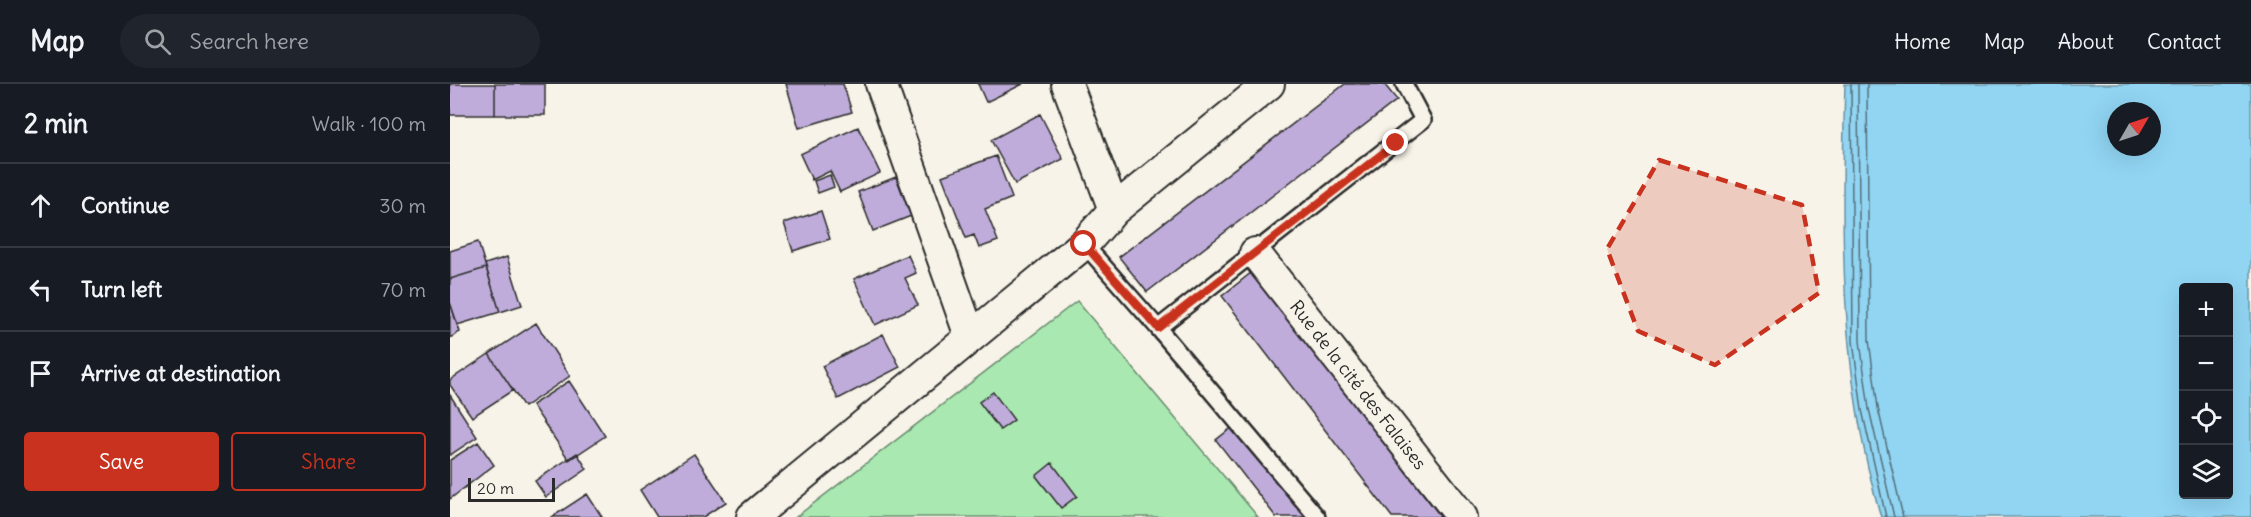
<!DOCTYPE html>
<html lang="en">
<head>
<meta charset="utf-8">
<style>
	:root { --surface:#171b24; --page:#20242c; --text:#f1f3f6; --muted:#9ea1a6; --line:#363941; --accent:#c8321e }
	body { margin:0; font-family:Delius,sans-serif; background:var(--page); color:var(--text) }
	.controls { position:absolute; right:18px; bottom:18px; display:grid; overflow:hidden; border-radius:6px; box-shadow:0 6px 24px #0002 }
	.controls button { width:54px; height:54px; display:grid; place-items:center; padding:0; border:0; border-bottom:2px solid var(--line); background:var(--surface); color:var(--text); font:30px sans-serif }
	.compass { position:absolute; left:1657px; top:18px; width:54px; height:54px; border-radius:50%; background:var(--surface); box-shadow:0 6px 24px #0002; rotate:51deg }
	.scale { position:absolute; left:18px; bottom:15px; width:87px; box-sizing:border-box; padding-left:6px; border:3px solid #2b2b2b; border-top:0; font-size:16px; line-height:21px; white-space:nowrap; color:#2b2b2b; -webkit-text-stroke:4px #f7f3e8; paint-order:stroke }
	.stop { position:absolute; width:18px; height:18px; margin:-14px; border:4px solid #c8321e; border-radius:50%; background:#fff }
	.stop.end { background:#c8321e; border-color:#fff; box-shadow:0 2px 6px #0008 }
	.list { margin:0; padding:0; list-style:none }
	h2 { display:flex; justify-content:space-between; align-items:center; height:78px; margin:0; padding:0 24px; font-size:26px }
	h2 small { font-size:20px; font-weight:400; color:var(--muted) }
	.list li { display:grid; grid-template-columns:39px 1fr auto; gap:18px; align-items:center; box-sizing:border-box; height:84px; padding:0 24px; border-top:2px solid var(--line) }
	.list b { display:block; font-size:22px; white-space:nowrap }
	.list em { font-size:20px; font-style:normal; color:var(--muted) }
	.actions { display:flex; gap:12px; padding:18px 24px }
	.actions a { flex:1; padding:14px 0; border:2px solid var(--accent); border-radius:6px; text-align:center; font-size:21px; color:var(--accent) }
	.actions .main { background:var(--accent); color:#fff }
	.icon { flex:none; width:33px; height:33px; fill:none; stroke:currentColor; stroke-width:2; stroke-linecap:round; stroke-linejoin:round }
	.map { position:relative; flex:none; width:1801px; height:433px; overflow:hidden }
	header { display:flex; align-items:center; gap:36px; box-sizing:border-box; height:84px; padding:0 30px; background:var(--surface); border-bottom:2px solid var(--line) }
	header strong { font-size:28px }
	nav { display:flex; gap:33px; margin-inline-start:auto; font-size:21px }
	.search { width:420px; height:54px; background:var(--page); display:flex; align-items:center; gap:15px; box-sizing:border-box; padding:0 21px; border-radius:33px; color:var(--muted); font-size:22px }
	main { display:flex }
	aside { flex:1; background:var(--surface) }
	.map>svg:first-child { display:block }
</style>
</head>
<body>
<header>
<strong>Map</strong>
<div class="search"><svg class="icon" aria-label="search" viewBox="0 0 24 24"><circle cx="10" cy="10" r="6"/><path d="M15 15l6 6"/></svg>Search here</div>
<nav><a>Home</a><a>Map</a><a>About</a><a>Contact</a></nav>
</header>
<main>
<aside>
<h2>2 min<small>Walk · 100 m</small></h2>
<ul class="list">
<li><svg class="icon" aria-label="ahead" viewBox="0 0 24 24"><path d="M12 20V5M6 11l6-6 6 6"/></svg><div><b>Continue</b></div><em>30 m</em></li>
<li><svg class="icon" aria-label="left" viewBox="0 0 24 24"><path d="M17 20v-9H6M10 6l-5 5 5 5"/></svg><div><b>Turn left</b></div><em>70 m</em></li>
<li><svg class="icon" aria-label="arrive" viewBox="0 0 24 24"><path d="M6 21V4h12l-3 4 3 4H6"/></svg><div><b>Arrive at destination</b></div></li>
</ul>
<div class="actions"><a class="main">Save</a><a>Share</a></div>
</aside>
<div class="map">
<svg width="1801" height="433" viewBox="0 0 1801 433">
	<rect width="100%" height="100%" fill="#f7f3e8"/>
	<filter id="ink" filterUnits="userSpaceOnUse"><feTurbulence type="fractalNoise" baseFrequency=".0167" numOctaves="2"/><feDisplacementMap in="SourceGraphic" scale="12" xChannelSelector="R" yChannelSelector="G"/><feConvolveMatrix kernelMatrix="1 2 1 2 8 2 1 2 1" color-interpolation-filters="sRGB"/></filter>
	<g filter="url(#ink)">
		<path fill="#a9e9b1" stroke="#6a8a6e" stroke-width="1.5" d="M 627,217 L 808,433 L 346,433 Z"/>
		<path fill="#91d5f3" stroke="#6891a3" stroke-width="1.5" fill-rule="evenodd" d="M 1395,0 L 1801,0 L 1801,433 L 1431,433 C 1389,293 1391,145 1395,0 ZM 1666,27 L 1702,27 L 1702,63 L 1666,63 ZM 1734,204 L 1778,204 L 1778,410 L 1734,410 Z"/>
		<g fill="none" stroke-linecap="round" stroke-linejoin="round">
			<path stroke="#546f7b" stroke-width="1.5" d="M 1401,0 L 1403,257 L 1412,326 L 1436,433
				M 1408,0 L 1410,257 L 1419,325 L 1444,433
				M 1417,0 L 1419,256 L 1428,324 L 1453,433"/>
		</g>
		<path fill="#bfacdb" stroke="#2b2b2b" stroke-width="1.5" d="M 0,0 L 45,0 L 45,31 L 0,31 Z
			M 45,0 L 95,0 L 95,31 L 45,31 Z
			M 336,0 L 393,0 L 402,28 L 349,44 Z
			M 528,0 L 573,0 L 536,18 Z
			M 895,0 L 934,0 L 947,16 L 697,208 L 669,173 Z
			M 590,30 L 613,75 L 565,100 L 541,56 Z
			M 408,43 L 430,89 L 390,108 L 380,87 L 362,96 L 350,70 Z
			M 546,72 L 562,114 L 535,125 L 548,157 L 529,164 L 524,151 L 516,154 L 492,92 Z
			M 380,91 L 384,103 L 368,109 L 364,97 Z
			M 446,93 L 461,132 L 423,147 L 408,108 Z
			M 371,127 L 380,155 L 343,167 L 334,139 Z
			M 28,158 L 36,184 L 0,195 L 0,167 Z
			M 458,171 L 466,189 L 455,194 L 468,221 L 425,241 L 404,195 Z
			M 57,173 L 72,221 L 50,228 L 35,180 Z
			M 36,184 L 50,228 L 7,241 L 0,218 L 0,195 Z
			M 802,188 L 991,433 L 942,433 L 772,212 Z
			M 0,218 L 10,248 L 0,254 Z
			M 86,239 L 120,292 L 74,323 L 39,270 Z
			M 433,250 L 450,283 L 388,315 L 372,282 Z
			M 39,270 L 63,306 L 22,333 L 0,301 L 0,296 Z
			M 119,297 L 155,352 L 119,376 L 82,321 Z
			M 543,308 L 564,336 L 550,346 L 529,318 Z
			M 0,311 L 27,353 L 0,371 Z
			M 785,341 L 856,433 L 826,433 L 766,356 Z
			M 28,358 L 44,381 L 0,415 L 0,376 Z
			M 127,369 L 137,385 L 96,413 L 85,397 Z
			M 244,370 L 276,418 L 253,433 L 207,433 L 190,406 Z
			M 602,379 L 627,412 L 611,424 L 586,392 Z
			M 137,410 L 152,433 L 102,433 Z"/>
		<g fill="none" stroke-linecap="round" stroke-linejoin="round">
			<defs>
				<path id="lane" d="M 634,160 L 708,244 L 973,36 L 954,0
					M 708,244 L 867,433"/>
				<path id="street" d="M 431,0 L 520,252
					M 617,0 L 664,126
					M 805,169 L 1012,433
					M 302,433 L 634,160 L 664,126 L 819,0"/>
			</defs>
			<use href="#lane" stroke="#2b2b2b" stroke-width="20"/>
			<use href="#street" stroke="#2b2b2b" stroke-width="34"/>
			<use href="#lane" stroke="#f7f3e8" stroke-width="15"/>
			<use href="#street" stroke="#f7f3e8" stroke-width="30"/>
		</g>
	</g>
	<g fill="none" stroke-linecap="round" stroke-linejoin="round" filter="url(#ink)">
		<path stroke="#c8321e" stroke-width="8" d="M 634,160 L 708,244 L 946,59"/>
	</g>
	<path fill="#c8321e" fill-opacity="0.2" stroke="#c8321e" stroke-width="4.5" stroke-dasharray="12 8" stroke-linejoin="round" d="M 1209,76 L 1352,121 L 1369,209 L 1265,281 L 1188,247 L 1157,165 Z"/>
	<g text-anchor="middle" stroke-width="5" stroke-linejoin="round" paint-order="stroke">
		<g font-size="18" fill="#2b2b2b" stroke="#f7f3e8">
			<text transform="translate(908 301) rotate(52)" y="6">Rue de la cité des Falaises</text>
		</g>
	</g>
</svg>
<div class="controls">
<button>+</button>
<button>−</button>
<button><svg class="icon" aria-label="locate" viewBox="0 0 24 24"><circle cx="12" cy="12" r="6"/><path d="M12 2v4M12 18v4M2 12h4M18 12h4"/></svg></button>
<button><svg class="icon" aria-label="layers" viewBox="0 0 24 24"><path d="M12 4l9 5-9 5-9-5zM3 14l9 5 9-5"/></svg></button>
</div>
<svg class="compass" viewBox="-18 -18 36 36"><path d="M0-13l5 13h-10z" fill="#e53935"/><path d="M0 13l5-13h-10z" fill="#9ea1a6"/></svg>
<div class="scale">20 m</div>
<div class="stop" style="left:634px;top:160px"></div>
<div class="stop end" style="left:946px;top:59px"></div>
</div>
</main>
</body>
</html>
